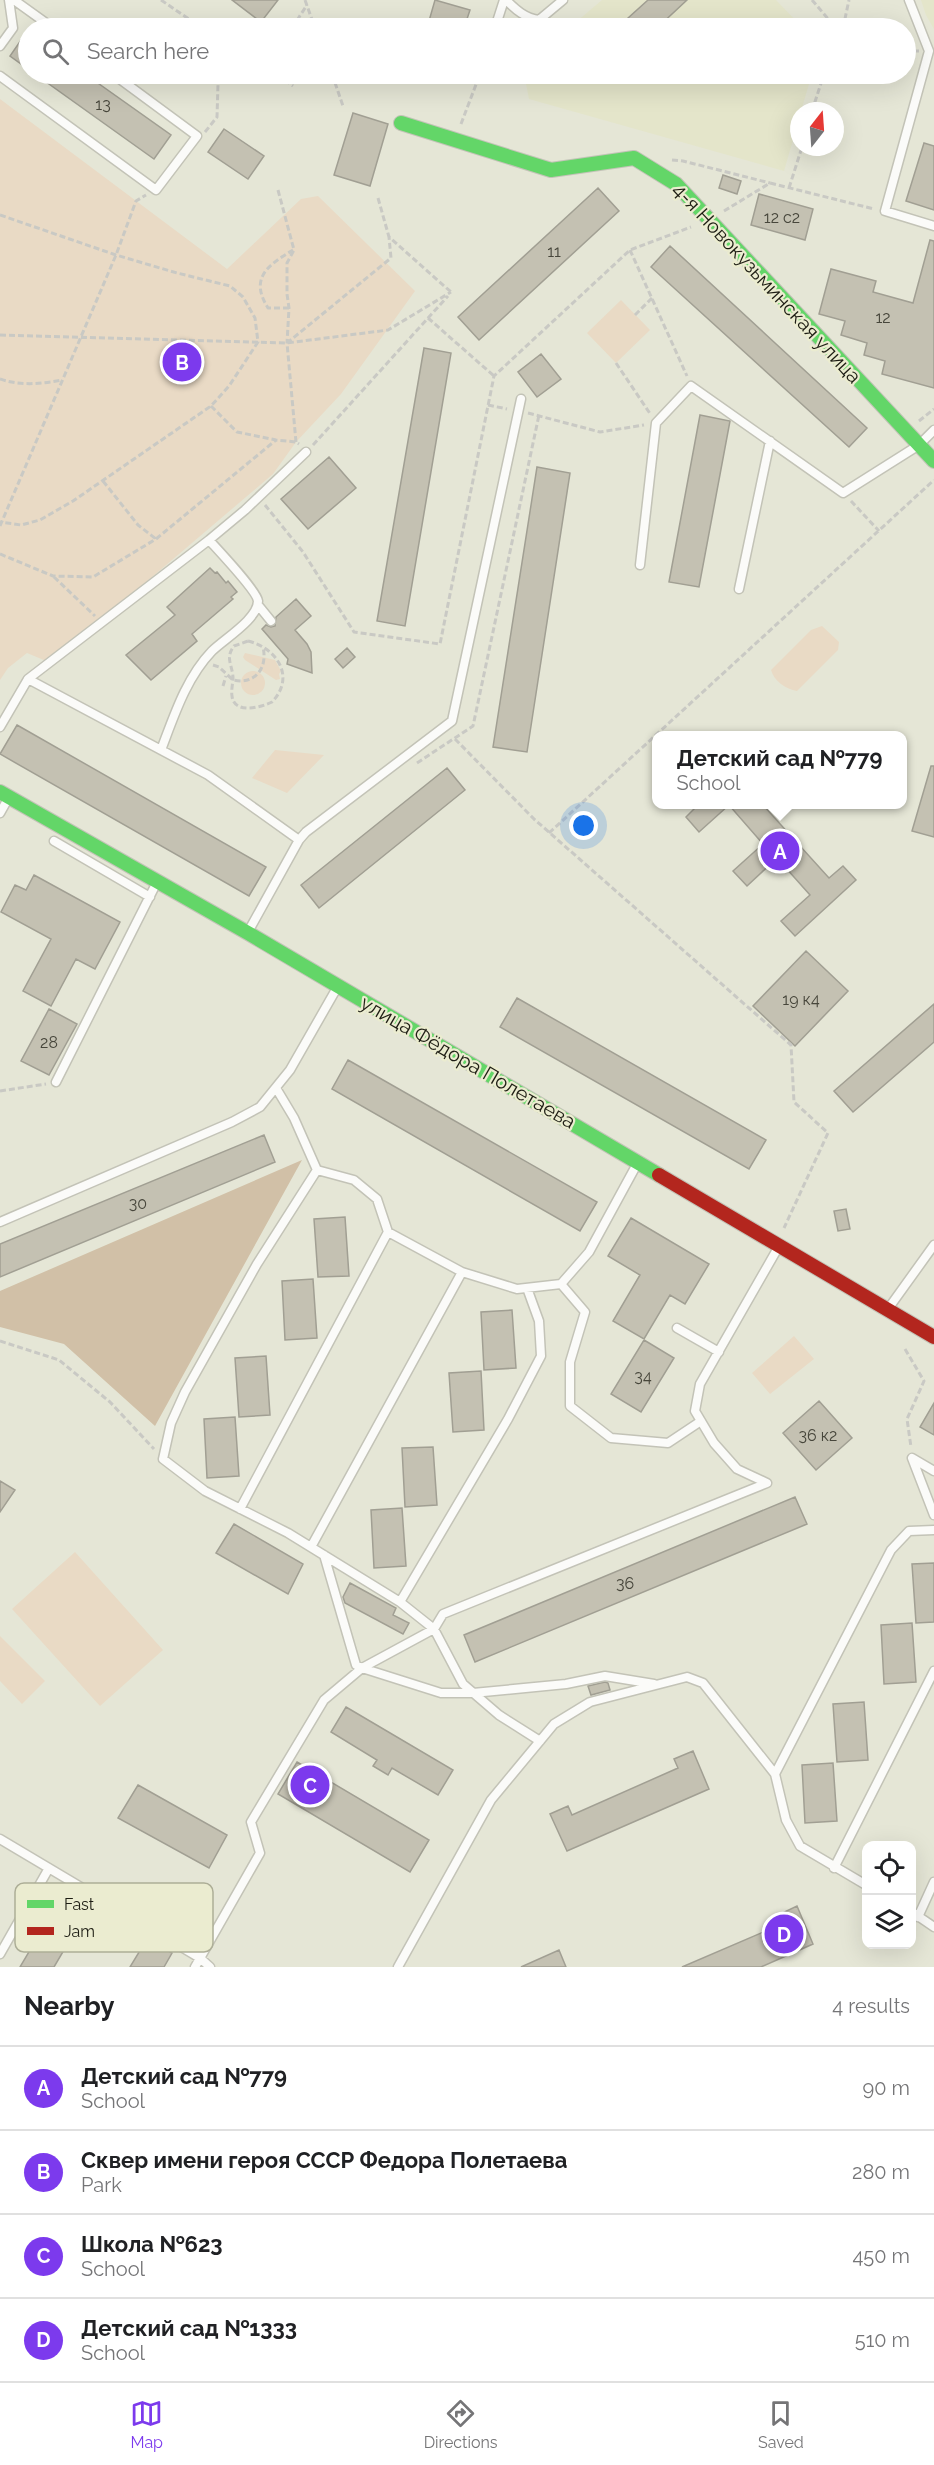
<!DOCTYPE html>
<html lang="en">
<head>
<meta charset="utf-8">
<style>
	:root { --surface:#fff; --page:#f6f6f6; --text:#202124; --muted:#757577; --line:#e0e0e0; --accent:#7c3aed }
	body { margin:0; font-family:Raleway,sans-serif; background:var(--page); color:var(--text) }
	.controls { position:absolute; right:18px; bottom:18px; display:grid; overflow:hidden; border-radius:12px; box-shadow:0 6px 24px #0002 }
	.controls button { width:54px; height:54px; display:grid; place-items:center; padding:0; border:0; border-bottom:2px solid var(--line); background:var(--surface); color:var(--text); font:30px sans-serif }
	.compass { position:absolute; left:790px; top:102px; width:54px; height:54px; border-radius:50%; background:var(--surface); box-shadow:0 6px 24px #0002; rotate:17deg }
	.you { position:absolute; left:584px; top:826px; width:21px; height:21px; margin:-15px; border:4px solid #fff; border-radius:50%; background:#1a73e8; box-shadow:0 0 0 9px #1a73e833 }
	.badge { display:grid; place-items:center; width:39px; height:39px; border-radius:50%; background:var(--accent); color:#fff; font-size:20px; font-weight:700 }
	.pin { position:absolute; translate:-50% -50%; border:3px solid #fff; box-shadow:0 2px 6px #0006 }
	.popup { position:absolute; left:652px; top:731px; width:255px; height:78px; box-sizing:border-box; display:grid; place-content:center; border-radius:12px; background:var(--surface); filter:drop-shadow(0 2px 4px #0005); font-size:20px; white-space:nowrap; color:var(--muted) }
	.popup b { font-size:22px; color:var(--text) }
	.popup::after { content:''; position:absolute; left:50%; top:100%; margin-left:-12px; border:12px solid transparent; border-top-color:var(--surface) }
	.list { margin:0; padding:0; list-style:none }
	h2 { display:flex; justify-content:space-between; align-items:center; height:78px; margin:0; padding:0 24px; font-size:26px }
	h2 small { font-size:20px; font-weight:400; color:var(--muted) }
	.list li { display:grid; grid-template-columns:39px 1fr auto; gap:18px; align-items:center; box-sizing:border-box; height:84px; padding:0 24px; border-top:2px solid var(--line) }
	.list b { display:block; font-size:22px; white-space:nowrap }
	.list p { margin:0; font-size:20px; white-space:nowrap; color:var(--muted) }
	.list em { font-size:20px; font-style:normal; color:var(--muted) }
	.icon { flex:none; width:33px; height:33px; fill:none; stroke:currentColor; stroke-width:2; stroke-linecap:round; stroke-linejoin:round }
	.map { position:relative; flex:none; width:934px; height:1967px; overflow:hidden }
	.search { position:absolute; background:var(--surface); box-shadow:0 6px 24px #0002; left:18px; right:18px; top:18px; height:66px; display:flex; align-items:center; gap:15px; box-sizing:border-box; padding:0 21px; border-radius:33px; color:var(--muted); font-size:22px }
	.sheet { height:414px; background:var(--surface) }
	nav { display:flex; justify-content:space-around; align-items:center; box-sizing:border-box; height:84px; border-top:2px solid var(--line); background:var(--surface); font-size:16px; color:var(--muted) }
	nav a { display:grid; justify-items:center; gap:3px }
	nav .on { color:var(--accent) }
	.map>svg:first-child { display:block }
</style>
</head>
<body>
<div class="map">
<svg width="934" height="1967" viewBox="0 0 934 1967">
	<rect width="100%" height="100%" fill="#e5e6d6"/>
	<path fill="#e4e5ca" d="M 602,0 L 776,0 L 803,28 L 569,28 Z
		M 921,0 L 934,0 L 934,29 L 926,15 Z
		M 524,74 L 812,74 L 801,111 L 799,111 L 799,119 L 784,171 L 529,99 Z"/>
	<path fill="#e9dac5" d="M 0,99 L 227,269 L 301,199 L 318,196 L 415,291 L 341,394 L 296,442 L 273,474 L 51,663 L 27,653 L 8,668 L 0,680 Z
		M 621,300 L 650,330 L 616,363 L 587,333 Z
		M 822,626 L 839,642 L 838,650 L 797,691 C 786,689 774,681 771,670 L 811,630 Z
		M 245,653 L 275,660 L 281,671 L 279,674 L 280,679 L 276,680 L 245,660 L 243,657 Z
		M241 683a12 12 0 1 1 24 0a12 12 0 1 1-24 0Z
		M 275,750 L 324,755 L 287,793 L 252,778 Z
		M 794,1336 L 814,1359 L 770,1394 L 752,1373 Z
		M 75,1552 L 163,1650 L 100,1706 L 12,1609 Z
		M 0,1636 L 45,1681 L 22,1704 L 0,1681 Z"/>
	<path fill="#d1c0a7" d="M 302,1160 L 155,1426 L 64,1344 L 0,1327 L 0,1291 Z"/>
	<path fill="#c4c1b2" stroke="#a19f93" stroke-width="1.5" d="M 232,0 L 278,0 L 261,22 Z
		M 435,0 L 470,10 L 464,28 L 427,28 Z
		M 648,0 L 687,0 L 657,28 L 617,28 Z
		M 28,30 L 28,69 L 10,56 Z
		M 35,74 L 85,74 L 171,135 L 154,159 Z
		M 353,113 L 388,124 L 370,186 L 334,175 Z
		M 224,129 L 264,156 L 248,179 L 208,152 Z
		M 924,143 L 934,146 L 934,210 L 906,201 Z
		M 723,175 L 741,181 L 737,194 L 719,188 Z
		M 598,188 L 619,211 L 479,340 L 458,317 Z
		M 759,194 L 813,209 L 805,240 L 751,225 Z
		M 930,240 L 934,241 L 934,388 L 882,374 L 885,361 L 864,355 L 867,343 L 841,335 L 845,321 L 819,314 L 831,269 L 876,281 L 873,292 L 913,303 Z
		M 670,246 L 867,428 L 849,447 L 651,267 Z
		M 424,348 L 451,353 L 405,626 L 377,621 Z
		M 541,354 L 561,379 L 537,397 L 518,372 Z
		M 700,415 L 730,421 L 699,587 L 669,582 Z
		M 329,457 L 356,488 L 308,529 L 281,499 Z
		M 537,467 L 570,473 L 527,752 L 493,747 Z
		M 210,568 L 215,573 L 217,572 L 226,583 L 228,581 L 237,592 L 231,597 L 233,599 L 192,634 L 197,641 L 151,680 L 126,655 L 175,615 L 167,607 Z
		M 296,599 L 311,616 L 295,630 L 307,644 L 311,652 L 312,673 L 287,664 L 288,659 L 262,629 L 266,625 L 271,627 L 275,626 L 276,617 Z
		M 347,648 L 355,657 L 343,668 L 335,659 Z
		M 17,725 L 266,867 L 249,896 L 0,754 Z
		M 931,766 L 934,766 L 934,837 L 912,831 Z
		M 447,768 L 465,790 L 319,908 L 301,885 Z
		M 699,804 L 762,804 L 829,878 L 843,866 L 856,880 L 795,936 L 781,921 L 810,895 L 777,858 L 747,886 L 733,871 L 763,844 L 729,805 L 699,832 L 686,817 Z
		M 34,875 L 120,922 L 95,969 L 76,959 L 51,1006 L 23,991 L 51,939 L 1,912 L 15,885 L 26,890 Z
		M 806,951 L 848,991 L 795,1046 L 753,1006 Z
		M 517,998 L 766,1140 L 749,1169 L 500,1027 Z
		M 934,1004 L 934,1042 L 853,1112 L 834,1091 Z
		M 49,1009 L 77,1024 L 49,1075 L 21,1061 Z
		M 348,1060 L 597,1202 L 580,1231 L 332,1089 Z
		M 264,1135 L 275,1162 L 0,1277 L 0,1244 Z
		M 846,1209 L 850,1229 L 838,1231 L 834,1211 Z
		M 345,1217 L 349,1276 L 318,1277 L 314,1219 Z
		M 631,1218 L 709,1264 L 685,1304 L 670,1295 L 644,1339 L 613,1321 L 640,1275 L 608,1256 Z
		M 313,1279 L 317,1338 L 285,1340 L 282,1281 Z
		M 512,1310 L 516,1368 L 484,1370 L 481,1312 Z
		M 644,1340 L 674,1358 L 641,1412 L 611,1394 Z
		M 266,1356 L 270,1415 L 239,1417 L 235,1358 Z
		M 481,1371 L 484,1430 L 453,1432 L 449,1373 Z
		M 819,1401 L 852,1438 L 816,1470 L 783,1433 Z
		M 934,1403 L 934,1435 L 920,1427 Z
		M 235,1417 L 239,1476 L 207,1478 L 204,1419 Z
		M 433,1447 L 437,1505 L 405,1507 L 402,1448 Z
		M 0,1481 L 15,1490 L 0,1512 Z
		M 795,1497 L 807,1524 L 475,1662 L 464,1635 Z
		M 402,1508 L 406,1566 L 374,1568 L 371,1510 Z
		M 234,1524 L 303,1564 L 288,1594 L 216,1553 Z
		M 934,1563 L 934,1622 L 916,1623 L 912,1564 Z
		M 350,1583 L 396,1608 L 393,1615 L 409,1623 L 403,1634 L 345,1603 L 343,1597 Z
		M 912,1623 L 916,1682 L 884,1684 L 881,1625 Z
		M 605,1682 L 608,1683 L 610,1690 L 591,1695 L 588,1686 Z
		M 864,1702 L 868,1760 L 837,1762 L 833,1704 Z
		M 346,1707 L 453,1770 L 438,1795 L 392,1768 L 388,1775 L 373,1766 L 377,1760 L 331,1732 Z
		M 693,1751 L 709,1789 L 567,1851 L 550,1814 L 568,1806 L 572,1815 L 678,1768 L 674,1759 Z
		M 297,1762 L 429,1840 L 410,1872 L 278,1794 Z
		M 833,1763 L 837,1821 L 805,1823 L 802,1765 Z
		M 138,1785 L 227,1835 L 209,1868 L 118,1818 Z
		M 65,1891 L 90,1906 L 54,1967 L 20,1967 Z
		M 797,1906 L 813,1944 L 761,1967 L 682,1967 L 782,1924 L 778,1915 Z
		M 147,1939 L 172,1953 L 164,1967 L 130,1967 Z
		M 559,1950 L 566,1967 L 521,1967 Z"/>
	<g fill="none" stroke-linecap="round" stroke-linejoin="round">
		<defs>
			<path id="lane" d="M 14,0 L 53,28
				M 506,0 C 516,10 525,18 539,20 L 563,0
				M 909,0 L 929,51 L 885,211 L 934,226
				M 495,28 L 504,0
				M 0,46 L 13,28 L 9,0
				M 0,76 L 156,190 L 197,136 L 113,74
				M 640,565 L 656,423 L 691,386 L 843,493 L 919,445 L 934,430
				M 739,589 L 770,441
				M 258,605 L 271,621
				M 28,679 L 209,540 L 245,510 L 306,452
				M 0,727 L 28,679 L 208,775 L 299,840 L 248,932
				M 161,750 C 174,716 186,678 212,651 C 224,639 258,619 258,601 C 257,591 218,550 209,540
				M 0,813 L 9,797
				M 299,840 L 306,832 L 452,721 L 521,399
				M 54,841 L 150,897
				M 56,1082 L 157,882
				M 276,1088 L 294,1118 L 317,1170 L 354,1180 L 377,1199 L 388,1232 L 462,1272 L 517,1289 L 561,1284 L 589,1252 L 637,1164
				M 317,1170 L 257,1264 L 185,1392 L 171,1423 L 163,1459 L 205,1491 L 288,1533 L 400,1602 L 434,1629 L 463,1684 L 499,1715 L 540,1741
				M 0,1222 L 232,1122 L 260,1107 L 290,1070 L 338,986
				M 561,1284 L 585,1312 L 570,1362 L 570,1406 L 611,1438 L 668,1443 L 701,1421
				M 888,1309 L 934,1245
				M 677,1328 L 719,1352
				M 934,1471 L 912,1458 L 934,1515
				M 240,1509 L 388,1232
				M 311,1547 L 462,1272
				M 324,1555 L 356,1665 L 362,1668 L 441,1693 L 473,1693 L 566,1684 L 605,1676 L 654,1684
				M 400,1602 L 508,1419 L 541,1356 L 539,1321 L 527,1288
				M 775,1774 L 891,1550 L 909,1531 L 934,1530
				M 0,1839 L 200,1958 L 210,1967
				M 834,1868 L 934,1671
				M 912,1912 L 934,1927
				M 918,1917 L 934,1882
				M 0,1954 L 49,1868
				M 195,1967 L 260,1853 L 251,1822 L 324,1700 L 362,1668 L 434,1629 L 443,1614 L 767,1483 L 737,1469 L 714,1443 L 695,1411 L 700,1384 L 779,1246
				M 398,1967 L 491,1800 L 554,1724 L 590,1702 L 687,1677 L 703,1683 L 775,1774 L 786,1820 L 800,1846 L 866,1885"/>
			<path id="fast" d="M 401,123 L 551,170 L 634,158 L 676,184 L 934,461
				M 0,792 L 248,933 L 659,1175"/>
			<path id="jam" d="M 659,1175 L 934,1337"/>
		</defs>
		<use href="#lane" stroke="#c3c3b7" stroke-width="11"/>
		<use href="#fast" stroke="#c3c3b7" stroke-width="16"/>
		<use href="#jam" stroke="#c3c3b7" stroke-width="16"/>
		<path stroke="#c9c9c4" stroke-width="3" stroke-dasharray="6 3" stroke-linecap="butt" d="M 161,0 L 202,28
			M 305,0 L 315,28
			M 812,0 L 836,28
			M 292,28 L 307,5
			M 843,28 L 849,0
			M 906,51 L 919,51
			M 278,74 L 293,86
			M 332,74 L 343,106
			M 812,111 L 824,74
			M 461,124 L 480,74
			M 205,132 L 217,117 L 218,84 L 228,74
			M 672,160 L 683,161 L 770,183
			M 789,188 L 802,147
			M 278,190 L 294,250 L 287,263 L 287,294 L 289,308 L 287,343
			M 378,198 L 389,237 L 451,292
			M 724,211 L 770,183 L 874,209
			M 0,215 L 116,255 L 177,273 L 230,286 L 243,297 L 255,318 L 258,342 L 229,386 L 211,406 L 73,501 L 40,520 L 21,525 L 0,522
			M 630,250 L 687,376
			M 289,308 L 268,308 C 249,278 268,265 293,250
			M 635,315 L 652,298
			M 428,318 L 494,376
			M 0,335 L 287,343 L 388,330 L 451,292
			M 616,363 L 651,415
			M 0,379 C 20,386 42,384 62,380
			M 488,405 L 507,409
			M 211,406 L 237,432 L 276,440 L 296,442 L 299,444
			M 528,413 L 600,432 L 644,425
			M 919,421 L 934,409
			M 296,442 L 287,343 L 391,258 L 389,237
			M 313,445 L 448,296
			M 103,481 L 138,525 L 156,539
			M 851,501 L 879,531
			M 265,505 L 303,552 L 354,632 L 440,644 L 494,376 L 630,250 L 691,227
			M 0,526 L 116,255 L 136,201 L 146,195
			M 0,554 L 53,576 L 93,577 L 156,539 L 276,440
			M 54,577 L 95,616
			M 248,641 C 277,648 296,677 272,702 C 262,707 234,715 232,696 C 231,690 233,683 233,677 C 232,664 225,658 234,646 Z
			M 213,665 L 219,667 L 233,680 C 255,685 268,668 263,647
			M 223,686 L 226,676
			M 455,739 L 534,819 L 791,1045 L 794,1102 L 828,1133 L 784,1228
			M 417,763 L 473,726 L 539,415
			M 549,833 L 934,480
			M 0,1091 L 46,1084
			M 0,1341 L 59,1360 L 110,1402 L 154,1449
			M 905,1349 L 924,1381 L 907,1419 L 911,1447"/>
		<use href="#lane" stroke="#fbfbf9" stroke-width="8"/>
		<use href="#fast" stroke="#63d668" stroke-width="14"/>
		<use href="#jam" stroke="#b3261e" stroke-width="14"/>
	</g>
	<g text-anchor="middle" stroke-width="4.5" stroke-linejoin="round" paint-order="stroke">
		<g font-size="16" fill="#47463b">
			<text x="103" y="110">13</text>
			<text x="782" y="223">12 с2</text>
			<text x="554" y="257">11</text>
			<text x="883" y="323">12</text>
			<text x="801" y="1005">19 к4</text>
			<text x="49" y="1048">28</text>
			<text x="138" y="1209">30</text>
			<text x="643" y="1382">34</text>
			<text x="818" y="1441">36 к2</text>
			<text x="625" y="1589">36</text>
		</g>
		<g font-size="20" fill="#1d1d13" stroke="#ebecd0">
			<text transform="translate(767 283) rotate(47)" y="7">4-я Новокузьминская улица</text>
			<text transform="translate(468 1062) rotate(30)" y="7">улица Фёдора Полетаева</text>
		</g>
	</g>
	<rect x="15" y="1883" width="198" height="69" rx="9" fill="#ebecd0" stroke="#adae97" stroke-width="1.5"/>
	<rect x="27" y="1900" width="27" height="8" fill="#63d668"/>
	<rect x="27" y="1927" width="27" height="8" fill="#b3261e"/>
	<g font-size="16" fill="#1d1d13">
		<text x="64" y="1910">Fast</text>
		<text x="64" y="1937">Jam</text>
	</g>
</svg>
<div class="controls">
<button><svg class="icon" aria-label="locate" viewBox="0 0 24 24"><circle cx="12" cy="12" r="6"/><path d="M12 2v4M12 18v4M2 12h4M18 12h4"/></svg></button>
<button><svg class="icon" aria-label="layers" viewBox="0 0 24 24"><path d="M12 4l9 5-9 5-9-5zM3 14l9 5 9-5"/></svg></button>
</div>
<svg class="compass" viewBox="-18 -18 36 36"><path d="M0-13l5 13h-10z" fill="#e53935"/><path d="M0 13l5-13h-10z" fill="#757577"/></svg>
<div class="you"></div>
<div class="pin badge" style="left:780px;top:851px">A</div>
<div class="popup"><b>Детский сад №779</b>School</div>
<div class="pin badge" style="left:182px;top:362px">B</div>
<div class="pin badge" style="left:310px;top:1785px">C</div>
<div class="pin badge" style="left:784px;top:1934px">D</div>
<div class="search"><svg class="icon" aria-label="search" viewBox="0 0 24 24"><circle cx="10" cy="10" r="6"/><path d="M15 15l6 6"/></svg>Search here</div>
</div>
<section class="sheet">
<h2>Nearby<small>4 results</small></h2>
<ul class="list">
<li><span class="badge">A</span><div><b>Детский сад №779</b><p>School</p></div><em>90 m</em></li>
<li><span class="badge">B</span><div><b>Сквер имени героя СССР Федора Полетаева</b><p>Park</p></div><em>280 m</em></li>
<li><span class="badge">C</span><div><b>Школа №623</b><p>School</p></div><em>450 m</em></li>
<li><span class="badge">D</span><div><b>Детский сад №1333</b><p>School</p></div><em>510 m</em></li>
</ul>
</section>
<nav>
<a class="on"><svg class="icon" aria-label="map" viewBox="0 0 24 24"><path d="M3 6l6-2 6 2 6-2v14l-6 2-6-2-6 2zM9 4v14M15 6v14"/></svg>Map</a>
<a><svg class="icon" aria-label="directions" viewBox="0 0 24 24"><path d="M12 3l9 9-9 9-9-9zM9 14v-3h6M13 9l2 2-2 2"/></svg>Directions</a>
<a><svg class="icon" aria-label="saved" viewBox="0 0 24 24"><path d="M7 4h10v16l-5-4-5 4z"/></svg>Saved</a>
</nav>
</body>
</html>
